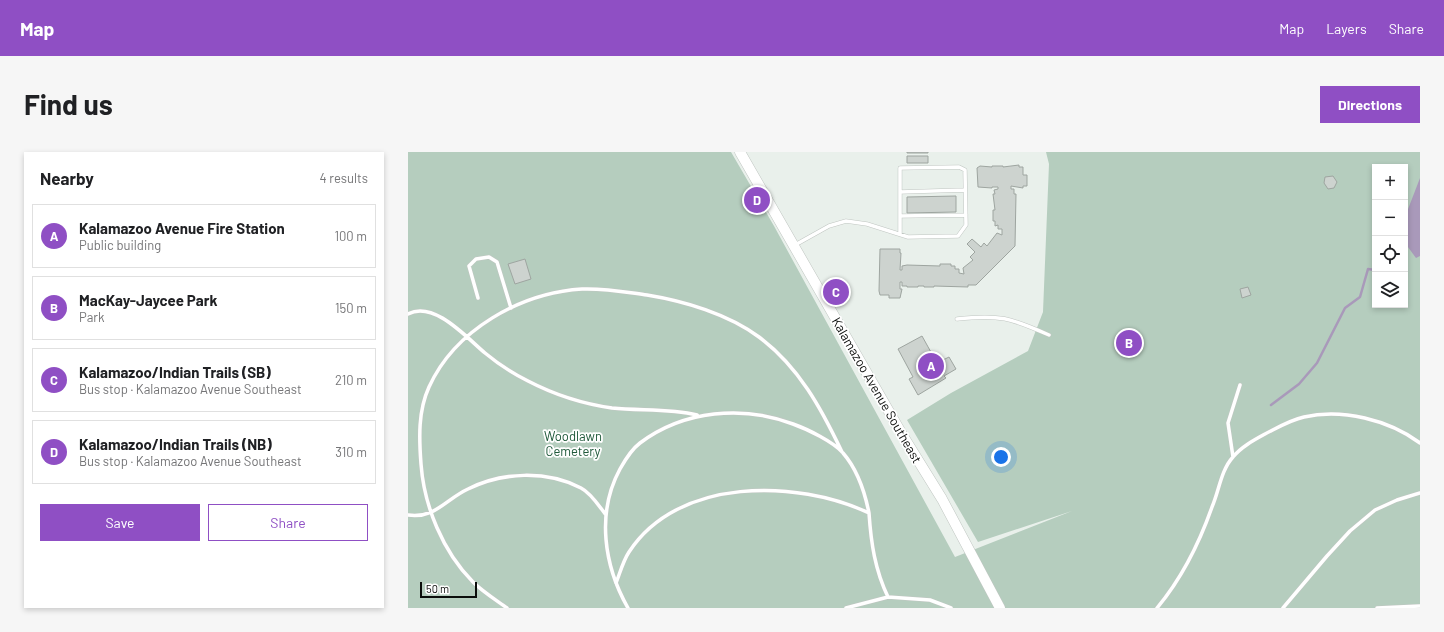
<!DOCTYPE html>
<html lang="en">
<head>
<meta charset="utf-8">
<style>
	:root { --surface:#fff; --page:#f6f6f6; --text:#202124; --muted:#757577; --line:#e0e0e0; --accent:#8f4fc4 }
	body { margin:0; font-family:Barlow,sans-serif; background:var(--page); color:var(--text) }
	.controls { position:absolute; right:12px; top:12px; display:grid; overflow:hidden; border-radius:0px; box-shadow:0 2px 6px #0003 }
	.controls button { width:36px; height:36px; display:grid; place-items:center; padding:0; border:0; border-bottom:1px solid var(--line); background:var(--surface); color:var(--text); font:20px sans-serif }
	.scale { position:absolute; left:12px; bottom:10px; width:57px; box-sizing:border-box; padding-left:4px; border:2px solid #0b0d0b; border-top:0; font-size:11px; line-height:14px; white-space:nowrap; color:#0b0d0b; -webkit-text-stroke:3px #fff; paint-order:stroke }
	.you { position:absolute; left:593px; top:305px; width:14px; height:14px; margin:-10px; border:3px solid #fff; border-radius:50%; background:#1a73e8; box-shadow:0 0 0 6px #1a73e833 }
	.badge { display:grid; place-items:center; width:26px; height:26px; border-radius:50%; background:var(--accent); color:#fff; font-size:13px; font-weight:700 }
	.pin { position:absolute; translate:-50% -50%; border:2px solid #fff; box-shadow:0 1px 4px #0006 }
	.list { margin:0; padding:0; list-style:none }
	h2 { display:flex; justify-content:space-between; align-items:center; height:52px; margin:0; padding:0 16px; font-size:17px }
	h2 small { font-size:13px; font-weight:400; color:var(--muted) }
	.list li { display:grid; grid-template-columns:26px 1fr auto; gap:12px; align-items:center; box-sizing:border-box; height:64px; margin:0 8px 8px; padding:0 8px; border:1px solid var(--line); border-radius:0px }
	.list b { display:block; font-size:15px; white-space:nowrap }
	.list p { margin:0; font-size:13px; white-space:nowrap; color:var(--muted) }
	.list em { font-size:13px; font-style:normal; color:var(--muted) }
	.actions { display:flex; gap:8px; padding:12px 16px }
	.actions a { flex:1; padding:9px 0; border:1px solid var(--accent); border-radius:0px; text-align:center; font-size:14px; color:var(--accent) }
	.actions .main { background:var(--accent); color:#fff }
	.icon { flex:none; width:22px; height:22px; fill:none; stroke:currentColor; stroke-width:2; stroke-linecap:round; stroke-linejoin:round }
	.map { position:relative; flex:none; width:1012px; height:456px; overflow:hidden; border-radius:0px }
	header { display:flex; align-items:center; gap:24px; box-sizing:border-box; height:56px; padding:0 20px; background:var(--accent); color:#fff }
	header strong { font-size:19px }
	nav { display:flex; gap:22px; margin-inline-start:auto; font-size:14px }
	.intro { display:flex; align-items:center; justify-content:space-between; box-sizing:border-box; height:96px; padding:0 24px }
	h1 { margin:0; font-size:28px }
	.button { padding:10px 18px; border-radius:0px; background:var(--accent); color:#fff; font-size:14px; font-weight:700 }
	main { display:flex; gap:24px; padding:0 24px }
	aside { flex:1; background:var(--surface); border-radius:0px; box-shadow:0 2px 6px #0003 }
	.map>svg:first-child { display:block }
</style>
</head>
<body>
<header>
<strong>Map</strong>
<nav><a>Map</a><a>Layers</a><a>Share</a></nav>
</header>
<div class="intro"><h1>Find us</h1><a class="button">Directions</a></div>
<main>
<aside>
<h2>Nearby<small>4 results</small></h2>
<ul class="list">
<li><span class="badge">A</span><div><b>Kalamazoo Avenue Fire Station</b><p>Public building</p></div><em>100 m</em></li>
<li><span class="badge">B</span><div><b>MacKay-Jaycee Park</b><p>Park</p></div><em>150 m</em></li>
<li><span class="badge">C</span><div><b>Kalamazoo/Indian Trails (SB)</b><p>Bus stop · Kalamazoo Avenue Southeast</p></div><em>210 m</em></li>
<li><span class="badge">D</span><div><b>Kalamazoo/Indian Trails (NB)</b><p>Bus stop · Kalamazoo Avenue Southeast</p></div><em>310 m</em></li>
</ul>
<div class="actions"><a class="main">Save</a><a>Share</a></div>
</aside>
<div class="map">
<svg width="1012" height="456" viewBox="0 0 1012 456">
	<rect width="100%" height="100%" fill="#e9f0eb"/>
	<path fill="#b5cdbe" fill-rule="evenodd" d="M 0,0 L 323,0 L 366,74 L 547,405 L 664,359 L 570,390 L 499,268 L 543,241 L 620,199 L 635,160 L 641,12 L 638,0 L 1012,0 L 1012,456 L 0,456 ZM 967,15 L 997,15 L 997,153 L 967,153 Z"/>
	<path fill="#a999ba" d="M 1012,26 L 1012,104 L 1008,106 L 997,91 L 997,65 Z"/>
	<g fill="none" stroke-linecap="round" stroke-linejoin="round">
		<path stroke="#a999ba" stroke-width="2.5" d="M 863,253 L 891,232 L 909,211 L 937,156 L 952,145 L 960,117 L 967,118"/>
	</g>
	<path fill="#cdd3cf" stroke="#9ea5a0" d="M 499,0 L 520,0 L 520,1 L 499,1 Z
		M 499,4 L 520,4 L 520,11 L 499,11 Z
		M 611,13 L 611,15 L 615,15 L 615,23 L 619,23 L 619,34 L 615,34 L 615,36 L 603,34 L 603,37 L 606,37 L 606,42 L 608,42 L 607,94 L 568,133 L 560,133 L 560,135 L 526,134 L 526,135 L 516,135 L 516,134 L 510,134 L 510,135 L 499,135 L 499,134 L 494,134 L 494,130 L 492,130 L 492,137 L 494,137 L 492,146 L 481,146 L 481,143 L 472,143 L 471,139 L 472,97 L 492,97 L 492,101 L 493,101 L 492,118 L 494,118 L 494,114 L 499,113 L 532,114 L 532,112 L 543,112 L 543,114 L 547,114 L 547,117 L 551,117 L 551,121 L 556,122 L 555,116 L 565,108 L 562,105 L 567,100 L 559,92 L 564,87 L 573,95 L 576,91 L 579,94 L 589,81 L 594,83 L 594,77 L 590,77 L 590,73 L 587,74 L 587,69 L 585,69 L 585,58 L 587,58 L 585,42 L 587,42 L 586,38 L 590,37 L 590,35 L 584,35 L 584,36 L 570,35 L 569,16 L 572,14 L 584,15 L 584,14 L 595,14 L 595,15 Z
		M 925,24 L 929,30 L 926,36 L 920,37 L 916,31 L 917,25 Z
		M 548,44 L 548,60 L 499,61 L 499,45 Z
		M 117,107 L 123,127 L 107,132 L 100,112 Z
		M 840,135 L 843,143 L 834,146 L 832,137 Z
		M 514,184 L 529,211 L 541,205 L 548,217 L 536,224 L 538,226 L 510,243 L 501,227 L 505,225 L 490,197 Z"/>
	<g fill="none" stroke-linecap="round" stroke-linejoin="round">
		<defs>
			<path id="lane" d="M 492,40 L 557,38
				M 492,64 L 558,63
				M 387,93 L 421,74 L 438,69 L 459,72 L 500,85 L 550,84 L 558,73 L 557,18 L 551,15 L 492,16 L 492,82
				M 70,146 L 61,114 L 68,107 L 81,105 L 89,110 L 103,156
				M 0,162 C 26,148 59,186 77,201 C 89,211 106,222 120,229 C 145,242 176,252 204,256 C 233,259 261,256 289,263
				M 549,167 C 591,162 603,166 641,183
				M 825,305 L 820,271 L 832,233
				M 0,363 C 27,367 38,347 60,337 C 94,320 138,318 173,336 C 183,341 191,354 198,363
				M 208,431 C 212,421 215,409 221,400 C 270,325 389,327 461,361 C 463,391 467,418 480,445
				M 99,456 C 88,448 75,440 65,430 C 35,400 16,354 13,312 C 11,286 10,259 21,235 C 47,178 112,141 174,137 C 196,136 217,140 239,143 C 276,149 320,162 351,185 C 391,215 413,256 434,300
				M 220,456 C 196,414 188,361 212,317 C 217,308 224,297 232,291 C 276,258 335,253 385,272 C 399,277 426,290 435,301 C 449,317 457,341 461,361
				M 438,456 L 480,445 L 522,448 L 543,456
				M 749,456 C 774,426 791,392 804,355 C 811,339 813,318 825,305 C 833,295 846,288 857,282 C 869,276 882,268 896,265 C 934,256 981,268 1012,291
				M 875,456 L 919,404 L 942,379 L 967,358 L 989,348 L 1012,341
				M 969,456 L 1012,454"/>
			<path id="secondary" d="M 332,0 L 495,284 L 534,347 L 592,456"/>
		</defs>
		<use href="#lane" stroke="#c0c6c2" stroke-width="4.5"/>
		<use href="#secondary" stroke="#c0c6c2" stroke-width="11"/>
		<use href="#lane" stroke="#fff" stroke-width="3.5"/>
		<use href="#secondary" stroke="#fff" stroke-width="10"/>
	</g>
	<g text-anchor="middle" stroke-width="3.5" stroke-linejoin="round" paint-order="stroke">
		<g font-size="13" fill="#0b0d0b" stroke="#fff">
			<text transform="translate(469 238) rotate(60)" y="5">Kalamazoo Avenue Southeast</text>
		</g>
		<g font-size="13" fill="#1f593a" stroke="#fff">
			<text x="165" y="289">Woodlawn<tspan x="165" dy="15">Cemetery</tspan></text>
		</g>
	</g>
</svg>
<div class="controls">
<button>+</button>
<button>−</button>
<button><svg class="icon" aria-label="locate" viewBox="0 0 24 24"><circle cx="12" cy="12" r="6"/><path d="M12 2v4M12 18v4M2 12h4M18 12h4"/></svg></button>
<button><svg class="icon" aria-label="layers" viewBox="0 0 24 24"><path d="M12 4l9 5-9 5-9-5zM3 14l9 5 9-5"/></svg></button>
</div>
<div class="scale">50 m</div>
<div class="you"></div>
<div class="pin badge" style="left:523px;top:214px">A</div>
<div class="pin badge" style="left:721px;top:191px">B</div>
<div class="pin badge" style="left:428px;top:140px">C</div>
<div class="pin badge" style="left:349px;top:48px">D</div>
</div>
</main>
</body>
</html>
